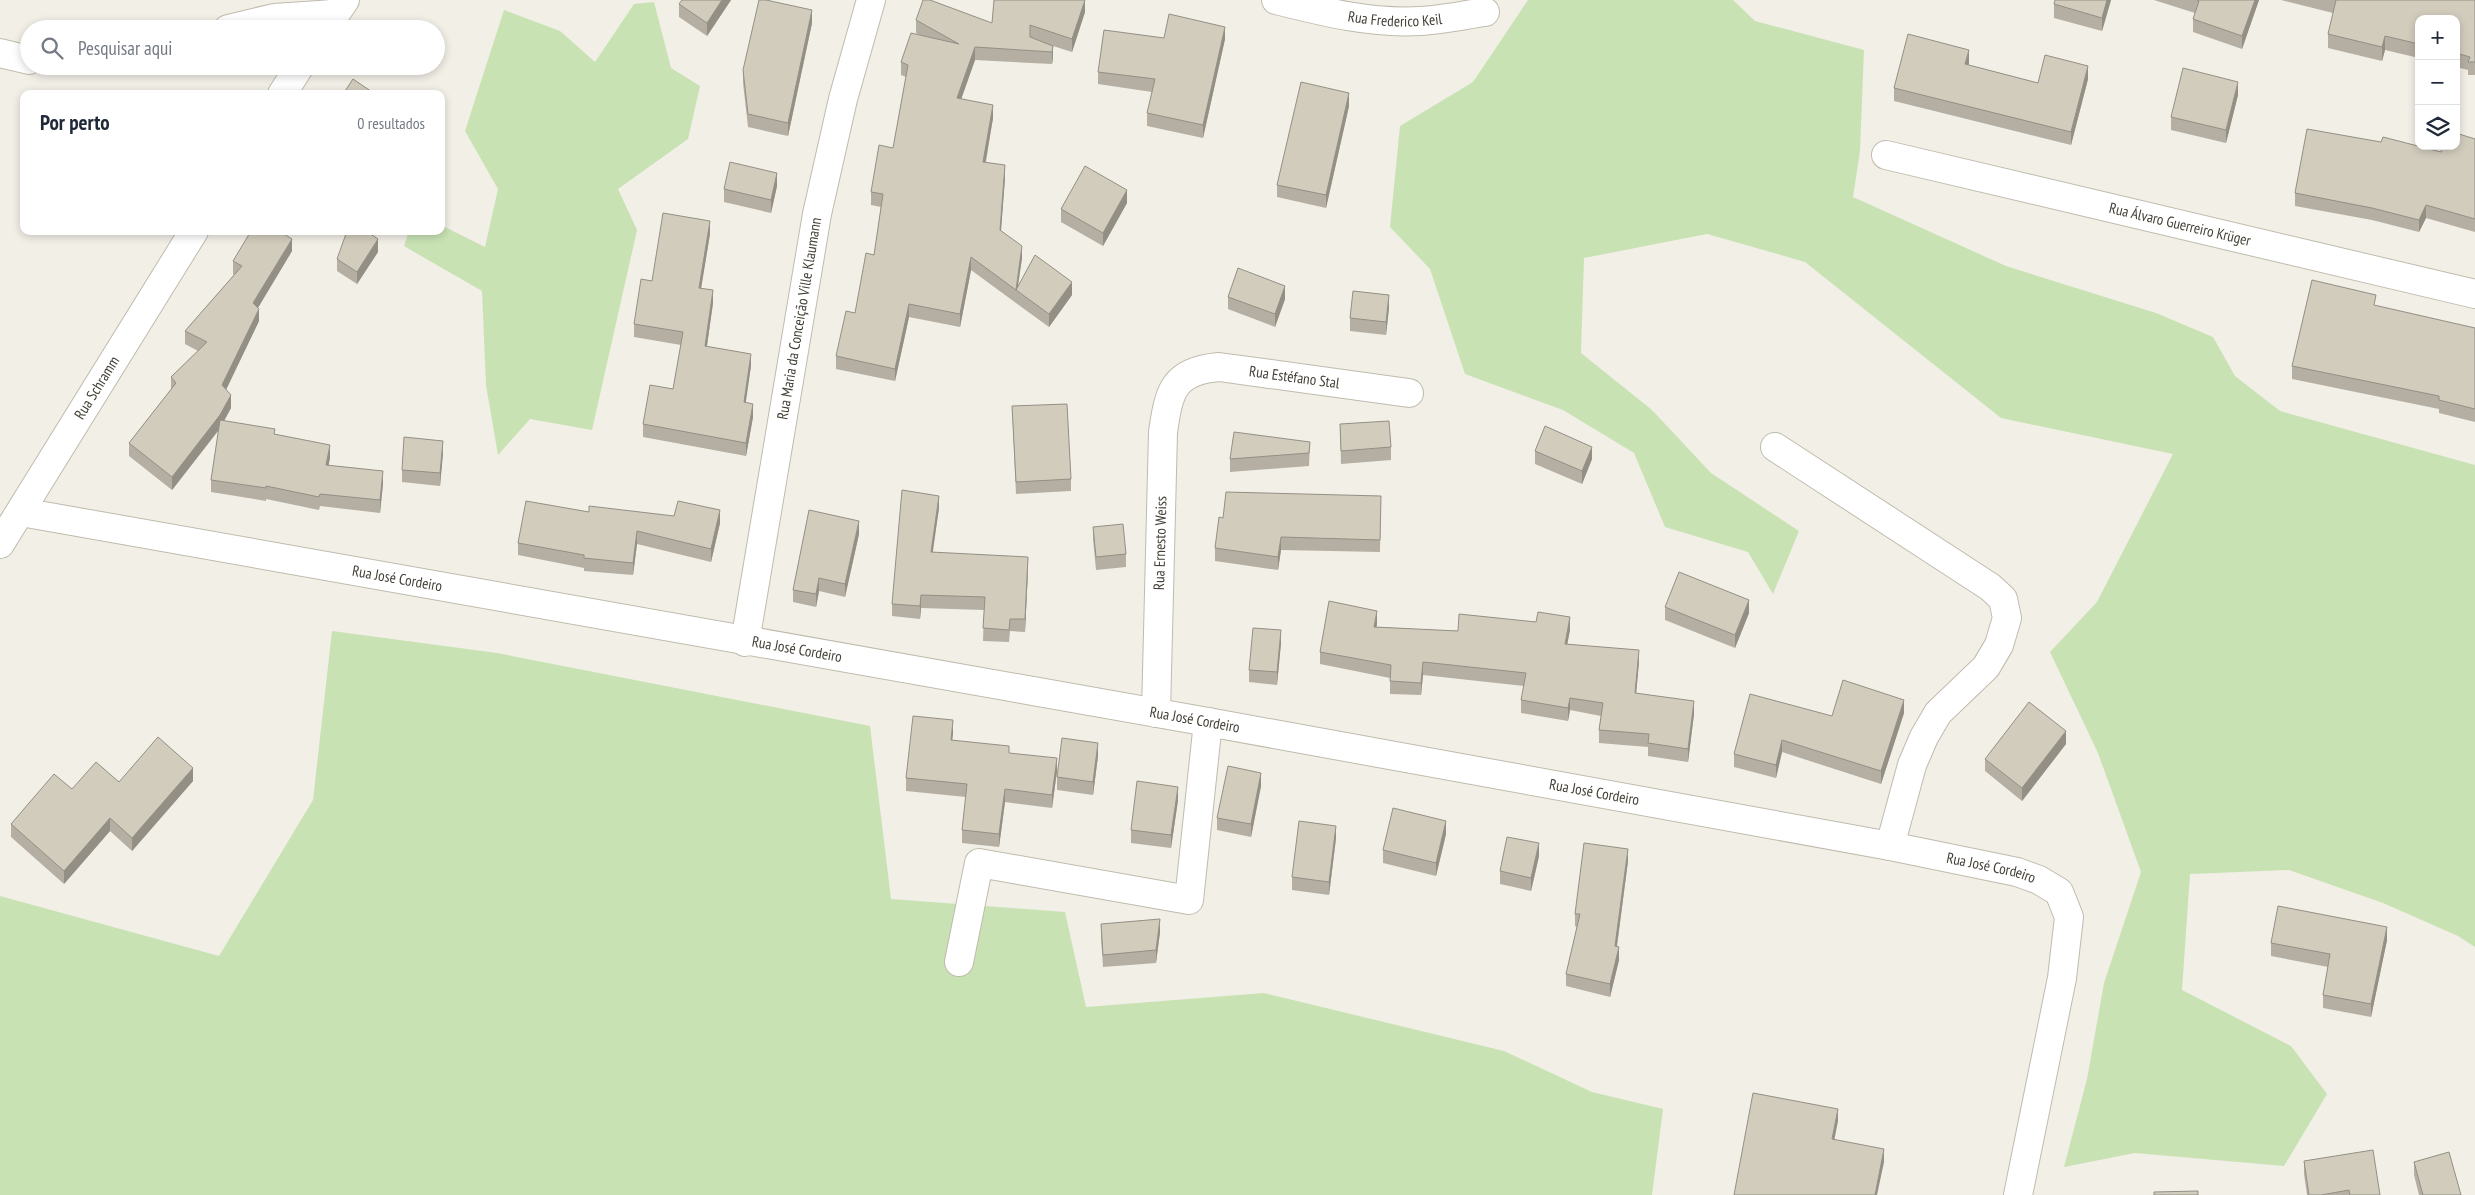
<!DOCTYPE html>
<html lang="pt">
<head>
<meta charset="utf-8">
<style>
	:root { --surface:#fff; --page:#f6f6f7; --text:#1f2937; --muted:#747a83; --line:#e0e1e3 }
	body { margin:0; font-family:"PT Sans Narrow",sans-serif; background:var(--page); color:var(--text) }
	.controls { position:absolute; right:15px; top:15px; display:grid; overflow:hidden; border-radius:10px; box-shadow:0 2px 8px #0003 }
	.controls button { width:45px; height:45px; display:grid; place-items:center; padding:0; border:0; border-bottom:1px solid var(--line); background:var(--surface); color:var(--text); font:25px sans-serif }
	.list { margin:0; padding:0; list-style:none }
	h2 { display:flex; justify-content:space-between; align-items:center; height:65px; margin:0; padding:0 20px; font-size:21px }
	h2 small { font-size:16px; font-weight:400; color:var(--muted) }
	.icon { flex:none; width:28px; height:28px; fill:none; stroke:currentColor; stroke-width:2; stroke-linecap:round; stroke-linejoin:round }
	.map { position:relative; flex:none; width:2475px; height:1195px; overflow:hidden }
	.search { position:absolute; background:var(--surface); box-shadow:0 2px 8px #0003; left:20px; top:20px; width:425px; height:55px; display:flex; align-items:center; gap:12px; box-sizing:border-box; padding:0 18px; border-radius:28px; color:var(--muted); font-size:19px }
	.panel { position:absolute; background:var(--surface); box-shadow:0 2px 8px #0003; left:20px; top:90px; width:425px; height:145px; border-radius:10px }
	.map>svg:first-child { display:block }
</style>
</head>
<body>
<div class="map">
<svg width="2475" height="1195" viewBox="0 0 2475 1195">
	<rect width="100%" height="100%" fill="#f2efe7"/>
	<path fill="#c8e2b4" d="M 1528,0 L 1733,0 L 1755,21 L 1864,50 L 1860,151 L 1853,197 L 2006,266 L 2156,313 L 2213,337 L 2235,376 L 2280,411 L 2475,465 L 2475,947 L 2458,936 L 2383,903 L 2289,870 L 2190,874 L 2182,990 L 2291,1046 L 2327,1094 L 2284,1166 L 2135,1153 L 2064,1167 L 2087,1079 L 2104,983 L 2141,872 L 2098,753 L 2050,652 L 2097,602 L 2173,454 L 2001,418 L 1805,262 L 1707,234 L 1584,258 L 1581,353 L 1652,410 L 1711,473 L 1799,531 L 1773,594 L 1748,552 L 1665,527 L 1634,453 L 1563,410 L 1465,374 L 1430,269 L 1390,227 L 1400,126 L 1473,82 Z
		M 654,2 L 671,68 L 700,86 L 688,139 L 618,189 L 637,230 L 592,430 L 530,419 L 498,455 L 486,385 L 482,291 L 404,246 L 409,231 L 441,231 L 441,225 L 485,247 L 498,189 L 465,131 L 504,10 L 560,31 L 595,62 L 634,4 Z
		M 332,631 L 497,653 L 870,726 L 891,899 L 1065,912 L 1086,1007 L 1264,993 L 1504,1051 L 1592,1092 L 1663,1109 L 1652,1195 L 0,1195 L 0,896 L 219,956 L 313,800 Z"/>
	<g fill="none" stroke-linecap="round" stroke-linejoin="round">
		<defs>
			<g id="minor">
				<path id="s1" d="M 1276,0 C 1324,12 1371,24 1420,21 C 1442,20 1464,15 1485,12"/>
				<path d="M 228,29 L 274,18 L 334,14"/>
				<path d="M 0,53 L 29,60"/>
				<path id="s2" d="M 1886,155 L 2475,294"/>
				<path d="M 1775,447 L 1990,587 L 2003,599 L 2007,618 L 1999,645 L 1986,667 L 1938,713 L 1924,737 L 1912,765 L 1890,846"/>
				<path id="s3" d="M 745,642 L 817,214 L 843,99 L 871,0"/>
				<path id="s4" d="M 1156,713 L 1163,432 C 1169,391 1173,371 1219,367 L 1409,393"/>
				<path d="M 959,962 L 979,863 L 1189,900 L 1208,722"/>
			</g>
			<g id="tertiary">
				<path d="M 325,29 L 345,0"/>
				<path d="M 282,94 L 300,66"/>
				<path id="s5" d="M 21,512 L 1208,722 L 1890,846 L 2017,872 L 2039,880 L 2059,892 L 2069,917 L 2062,978 L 2018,1195"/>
				<path id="s6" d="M 0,544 L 194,231"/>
			</g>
		</defs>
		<use href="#minor" stroke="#bfbbad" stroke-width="30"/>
		<use href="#tertiary" stroke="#bfbbad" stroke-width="30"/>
		<use href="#minor" stroke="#fff" stroke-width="28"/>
		<use href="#tertiary" stroke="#fff" stroke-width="28"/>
	</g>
	<path fill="#b5afa3" d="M 731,0 L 707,36 L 679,17 L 679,4 Z
		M 2055,0 L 2111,0 L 2102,31 L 2054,18 L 2054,4 Z
		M 2154,0 L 2259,0 L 2242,49 L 2193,32 L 2193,19 L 2195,13 Z
		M 2281,0 L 2475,0 L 2475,75 L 2468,75 L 2468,70 L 2456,67 L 2456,19 L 2419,19 L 2419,58 L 2385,50 L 2382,61 L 2328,48 L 2328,34 L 2333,13 Z
		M 1085,12 L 1072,52 L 1053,46 L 1053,58 L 1052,64 L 975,60 L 961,99 L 993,118 L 986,162 L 1005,178 L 1001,231 L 1022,258 L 1018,287 L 1072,295 L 1049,327 L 1016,303 L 1016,300 L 1016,303 L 971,270 L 960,327 L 909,317 L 895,381 L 836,369 L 836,356 L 855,313 L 874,255 L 881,207 L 871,205 L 871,192 L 893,148 L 906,77 L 901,75 L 901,62 L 920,35 L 916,33 L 916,20 L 992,23 Z
		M 812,23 L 788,136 L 748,127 L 743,83 L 743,70 Z
		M 1164,38 L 1225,39 L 1203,138 L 1147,126 L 1147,113 L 1152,92 L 1098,84 L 1098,72 Z
		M 1969,63 L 1968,65 L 2038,83 L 2088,79 L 2071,145 L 1894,101 L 1894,88 Z
		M 2238,95 L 2226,143 L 2171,130 L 2171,117 Z
		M 1349,106 L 1326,208 L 1277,197 L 1277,185 Z
		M 2475,139 L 2475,232 L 2426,218 L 2419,232 L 2372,220 L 2295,206 L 2295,193 L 2381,142 L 2441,152 Z
		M 777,186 L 771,213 L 724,202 L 724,189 Z
		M 1127,203 L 1103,246 L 1061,222 L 1061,209 Z
		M 710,234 L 701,288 L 713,303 L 707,346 L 751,366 L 745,402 L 753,417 L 746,456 L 643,437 L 643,424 L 673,389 L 681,345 L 634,337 L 634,324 L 652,281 Z
		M 292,251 L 258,308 L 259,321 L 226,390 L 231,408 L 224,421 L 275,434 L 330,458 L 328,466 L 383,484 L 380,513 L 320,506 L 319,510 L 266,499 L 266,501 L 211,492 L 211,480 L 219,430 L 172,490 L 129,456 L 129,443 L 171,390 L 171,377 L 198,351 L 185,344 L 185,331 L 234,275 L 233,274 L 233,261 Z
		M 378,252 L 357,284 L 337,271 L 337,259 Z
		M 1228,297 L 1285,299 L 1275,327 L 1228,309 Z
		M 2376,306 L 2475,328 L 2475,422 L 2439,413 L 2439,409 L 2292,379 L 2292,366 Z
		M 1389,308 L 1386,335 L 1350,331 L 1350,318 Z
		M 1012,406 L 1071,479 L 1071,491 L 1016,494 Z
		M 1340,424 L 1391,447 L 1391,460 L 1341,464 Z
		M 1310,442 L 1309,466 L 1230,472 L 1230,459 Z
		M 1535,451 L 1592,459 L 1582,484 L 1535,464 Z
		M 443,453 L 440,486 L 402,482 L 402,470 Z
		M 1381,496 L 1380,552 L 1281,550 L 1278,570 L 1215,561 L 1215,548 L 1223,518 Z
		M 939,508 L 932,552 L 1028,570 L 1025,632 L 1010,631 L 1009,642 L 983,641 L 984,610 L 921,608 L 920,619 L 892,616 L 892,604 Z
		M 589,512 L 720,523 L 711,562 L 637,544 L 633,575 L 584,571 L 584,568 L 518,555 L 518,543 Z
		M 1093,527 L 1126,554 L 1126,567 L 1096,570 L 1093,539 Z
		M 859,534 L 845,597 L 819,591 L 816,607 L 793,602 L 793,590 Z
		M 1665,607 L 1749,613 L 1735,648 L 1665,620 Z
		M 1377,624 L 1376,627 L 1458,631 L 1570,630 L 1567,644 L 1639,662 L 1636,694 L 1694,714 L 1688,762 L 1648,756 L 1648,747 L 1599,743 L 1599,730 L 1601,716 L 1570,710 L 1568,721 L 1521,713 L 1521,700 L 1524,686 L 1423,675 L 1421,695 L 1390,694 L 1390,678 L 1320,664 L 1320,652 Z
		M 1281,643 L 1277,685 L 1249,682 L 1249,670 Z
		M 1904,713 L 1881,784 L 1782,752 L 1776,778 L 1734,767 L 1734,754 L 1832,716 Z
		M 953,733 L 952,740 L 1009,753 L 1057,771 L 1052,808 L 1005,802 L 999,847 L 962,843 L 962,830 L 966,797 L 906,791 L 906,778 Z
		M 2066,744 L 2022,801 L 1985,771 L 1985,759 Z
		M 1098,756 L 1093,795 L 1057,790 L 1057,777 Z
		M 193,781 L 132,851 L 110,831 L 64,884 L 11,837 L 11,824 L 72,789 L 119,782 Z
		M 1261,786 L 1251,837 L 1217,830 L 1217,818 Z
		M 1178,800 L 1171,848 L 1131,843 L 1131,830 Z
		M 1446,834 L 1436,876 L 1383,863 L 1383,850 Z
		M 1336,838 L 1329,895 L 1292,890 L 1292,877 Z
		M 1539,856 L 1531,891 L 1500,884 L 1500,871 Z
		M 1628,861 L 1617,947 L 1619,960 L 1610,997 L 1566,986 L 1566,974 L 1577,927 L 1575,926 L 1575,914 Z
		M 1101,924 L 1160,932 L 1156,963 L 1103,967 L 1101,937 Z
		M 2387,940 L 2371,1017 L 2323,1008 L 2323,995 L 2328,967 L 2271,956 L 2271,943 Z
		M 2304,1161 L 2380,1195 L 2307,1195 L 2304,1174 Z
		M 2414,1162 L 2461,1195 L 2419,1195 L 2414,1175 Z"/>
	<path fill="#938f84" d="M 722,0 L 731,0 L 707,36 L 707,23 Z
		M 1085,0 L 1085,12 L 1072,52 L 1072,39 Z
		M 2107,0 L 2111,0 L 2102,31 L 2102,18 Z
		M 2255,0 L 2259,0 L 2242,49 L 2242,36 Z
		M 812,10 L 812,23 L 788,136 L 788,123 Z
		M 1225,27 L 1225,39 L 1203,138 L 1203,125 Z
		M 2385,36 L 2385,50 L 2382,61 L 2382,47 Z
		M 1053,46 L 1053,58 L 1052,64 L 1052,52 Z
		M 975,47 L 975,60 L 957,111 L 957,98 Z
		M 1969,50 L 1969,63 L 1965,77 L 1965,64 Z
		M 2088,66 L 2088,79 L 2071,145 L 2071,132 Z
		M 2238,82 L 2238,95 L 2226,143 L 2226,130 Z
		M 1349,93 L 1349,106 L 1326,208 L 1326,195 Z
		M 993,105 L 993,118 L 983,175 L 983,162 Z
		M 1005,165 L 1005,178 L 1000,243 L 1000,230 Z
		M 777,173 L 777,186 L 771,213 L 771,200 Z
		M 1127,190 L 1127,203 L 1103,246 L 1103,233 Z
		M 2426,205 L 2426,218 L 2419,232 L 2419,220 Z
		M 710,221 L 710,234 L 699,301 L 699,288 Z
		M 292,239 L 292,251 L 253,316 L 253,303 Z
		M 378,239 L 378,252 L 357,284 L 357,272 Z
		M 1022,246 L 1022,258 L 1017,291 L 1016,290 L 1016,303 L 1016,290 Z
		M 971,257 L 971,270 L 960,327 L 960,314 Z
		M 1072,282 L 1072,295 L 1049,327 L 1049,314 Z
		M 1285,286 L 1285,299 L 1275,327 L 1275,314 Z
		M 713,290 L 713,303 L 705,359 L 705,346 Z
		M 1389,295 L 1389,308 L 1386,335 L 1386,322 Z
		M 909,304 L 909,317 L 895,381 L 895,369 Z
		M 259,309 L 259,321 L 222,398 L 222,385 Z
		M 751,354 L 751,366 L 744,415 L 744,402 Z
		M 231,395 L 231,408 L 220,428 L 172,490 L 172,477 Z
		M 753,404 L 753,417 L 746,456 L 746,443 Z
		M 443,441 L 443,453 L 440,486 L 440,473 Z
		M 330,445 L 330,458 L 326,478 L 326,465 Z
		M 1592,447 L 1592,459 L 1582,484 L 1582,471 Z
		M 383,471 L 383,484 L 380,513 L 380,500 Z
		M 939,496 L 939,508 L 931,565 L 931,552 Z
		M 720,510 L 720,523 L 711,562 L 711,549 Z
		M 859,521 L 859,534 L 845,597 L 845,584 Z
		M 637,531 L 637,544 L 633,575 L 633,563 Z
		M 1281,537 L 1281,550 L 1278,570 L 1278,557 Z
		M 1028,557 L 1028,570 L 1025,632 L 1025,619 Z
		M 819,578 L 819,591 L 816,607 L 816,594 Z
		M 921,595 L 921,608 L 920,619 L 920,606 Z
		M 1749,600 L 1749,613 L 1735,648 L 1735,635 Z
		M 1377,611 L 1377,624 L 1374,639 L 1374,627 Z
		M 1570,617 L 1570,630 L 1565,656 L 1565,644 Z
		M 1281,630 L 1281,643 L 1277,685 L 1277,672 Z
		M 1639,650 L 1639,662 L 1635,706 L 1635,693 Z
		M 1423,662 L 1423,675 L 1421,695 L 1421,683 Z
		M 1570,698 L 1570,710 L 1568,721 L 1568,708 Z
		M 1904,700 L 1904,713 L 1881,784 L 1881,771 Z
		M 1694,701 L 1694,714 L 1688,762 L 1688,749 Z
		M 953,720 L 953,733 L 951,753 L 951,740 Z
		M 2066,731 L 2066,744 L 2022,801 L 2022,788 Z
		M 1782,740 L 1782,752 L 1776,778 L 1776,765 Z
		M 1098,743 L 1098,756 L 1093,795 L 1093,782 Z
		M 1057,758 L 1057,771 L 1052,808 L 1052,795 Z
		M 193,768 L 193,781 L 132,851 L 132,838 Z
		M 1261,773 L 1261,786 L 1251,837 L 1251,824 Z
		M 1178,787 L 1178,800 L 1171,848 L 1171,835 Z
		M 1005,789 L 1005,802 L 999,847 L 999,834 Z
		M 110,818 L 110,831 L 64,884 L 64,871 Z
		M 1446,821 L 1446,834 L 1436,876 L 1436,863 Z
		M 1336,826 L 1336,838 L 1329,895 L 1329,882 Z
		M 1539,843 L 1539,856 L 1531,891 L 1531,878 Z
		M 1628,849 L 1628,861 L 1615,959 L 1615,946 Z
		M 1160,919 L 1160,932 L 1156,963 L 1156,950 Z
		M 2387,927 L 2387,940 L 2371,1017 L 2371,1004 Z
		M 1619,947 L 1619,960 L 1610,997 L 1610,984 Z
		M 1838,1109 L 1838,1121 L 1832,1152 L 1832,1139 Z
		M 1884,1149 L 1884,1162 L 1877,1195 L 1875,1195 Z"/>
	<path fill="#d2ccbd" stroke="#938f84" d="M 682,0 L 722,0 L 707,23 L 679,4 Z
		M 759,0 L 766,0 L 812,10 L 788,123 L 748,114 L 743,70 Z
		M 923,0 L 930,0 L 992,23 L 994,0 L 1085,0 L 1072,39 L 1030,25 L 1030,37 L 1053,46 L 1052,52 L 975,47 L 957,98 L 993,105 L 983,162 L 1005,165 L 1000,230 L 1022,246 L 1016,290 L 971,257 L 960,314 L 909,304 L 895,369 L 836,356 L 846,311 L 855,313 L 866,253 L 874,255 L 883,194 L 871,192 L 879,145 L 893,148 L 908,65 L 901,62 L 911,33 L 959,44 L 916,20 Z
		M 2055,0 L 2107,0 L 2102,18 L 2054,4 Z
		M 2197,0 L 2255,0 L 2242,36 L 2193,19 L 2199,1 Z
		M 2336,0 L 2475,0 L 2475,62 L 2468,62 L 2470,57 L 2456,53 L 2456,19 L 2419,19 L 2419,44 L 2385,36 L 2382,47 L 2328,34 Z
		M 1169,14 L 1225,27 L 1203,125 L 1147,113 L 1155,79 L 1098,72 L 1104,30 L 1164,38 Z
		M 1908,34 L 1969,50 L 1965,64 L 2038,83 L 2045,55 L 2088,66 L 2071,132 L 1894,88 Z
		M 2183,68 L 2238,82 L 2226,130 L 2171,117 Z
		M 353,79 L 375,94 L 343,94 Z
		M 1301,82 L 1349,93 L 1326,195 L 1277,185 Z
		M 2307,129 L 2381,142 L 2383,137 L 2441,152 L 2442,146 L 2456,146 L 2456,133 L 2475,139 L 2475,219 L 2426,205 L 2419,220 L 2372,208 L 2295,193 Z
		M 730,162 L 777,173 L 771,200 L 724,189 Z
		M 1085,166 L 1127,190 L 1103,233 L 1061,209 Z
		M 663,213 L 710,221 L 699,288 L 713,290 L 705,346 L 751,354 L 744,402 L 753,404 L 746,443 L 643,424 L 650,385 L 673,389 L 683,332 L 634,324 L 641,279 L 652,281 Z
		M 251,231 L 279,231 L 292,239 L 253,303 L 259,309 L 222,385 L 231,395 L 220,415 L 172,477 L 129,443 L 176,383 L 171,377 L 207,342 L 185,331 L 242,266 L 233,261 Z
		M 347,231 L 366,231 L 378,239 L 357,272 L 337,259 Z
		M 1035,255 L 1072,282 L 1049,314 L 1016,290 Z
		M 1238,268 L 1285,286 L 1275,314 L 1228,297 Z
		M 2312,280 L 2376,295 L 2374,305 L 2475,328 L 2475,409 L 2439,400 L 2439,396 L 2292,366 Z
		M 1353,291 L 1389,295 L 1386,322 L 1350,318 Z
		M 1067,404 L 1071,479 L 1016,482 L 1012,406 Z
		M 220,420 L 275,429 L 274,434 L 330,445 L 326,465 L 383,471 L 380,500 L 320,494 L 319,497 L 266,486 L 266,488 L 211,480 Z
		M 1389,421 L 1391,447 L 1341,451 L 1340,424 Z
		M 1545,426 L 1592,447 L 1582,471 L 1535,451 Z
		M 1234,432 L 1310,442 L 1309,453 L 1230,459 Z
		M 404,437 L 443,441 L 440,473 L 402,470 Z
		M 902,490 L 939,496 L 931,552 L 1028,557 L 1025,619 L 1010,619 L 1009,630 L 983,628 L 985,597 L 921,595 L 920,606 L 892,604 Z
		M 1226,492 L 1381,496 L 1380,540 L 1281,537 L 1278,557 L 1215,548 L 1219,517 L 1223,518 Z
		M 526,501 L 589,512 L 589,506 L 674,516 L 678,501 L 720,510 L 711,549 L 637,531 L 633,563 L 584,558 L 584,555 L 518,543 Z
		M 809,510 L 859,521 L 845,584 L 819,578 L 816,594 L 793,590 Z
		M 1123,524 L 1126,554 L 1096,557 L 1093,527 Z
		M 1679,572 L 1749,600 L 1735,635 L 1665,607 Z
		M 1329,601 L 1377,611 L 1374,627 L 1458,631 L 1459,614 L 1536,622 L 1538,612 L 1570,617 L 1565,644 L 1639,650 L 1635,693 L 1694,701 L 1688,749 L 1648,743 L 1649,734 L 1599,730 L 1603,703 L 1570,698 L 1568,708 L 1521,700 L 1526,673 L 1423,662 L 1421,683 L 1390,681 L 1391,665 L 1320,652 Z
		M 1253,628 L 1281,630 L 1277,672 L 1249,670 Z
		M 1843,680 L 1904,700 L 1881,771 L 1782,740 L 1776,765 L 1734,754 L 1750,694 L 1832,716 Z
		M 2029,702 L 2066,731 L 2022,788 L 1985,759 Z
		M 913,716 L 953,720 L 951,740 L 1009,746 L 1009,753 L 1057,758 L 1052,795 L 1005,789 L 999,834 L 962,830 L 967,784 L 906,778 Z
		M 158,737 L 193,768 L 132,838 L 110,818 L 64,871 L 11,824 L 54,774 L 72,789 L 96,762 L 119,782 Z
		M 1062,738 L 1098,743 L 1093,782 L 1057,777 Z
		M 1228,766 L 1261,773 L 1251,824 L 1217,818 Z
		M 1137,781 L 1178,787 L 1171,835 L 1131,830 Z
		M 1393,808 L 1446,821 L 1436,863 L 1383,850 Z
		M 1299,821 L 1336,826 L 1329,882 L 1292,877 Z
		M 1507,837 L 1539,843 L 1531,878 L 1500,871 Z
		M 1584,843 L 1628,849 L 1615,946 L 1619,947 L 1610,984 L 1566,974 L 1580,914 L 1575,914 Z
		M 2278,906 L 2387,927 L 2371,1004 L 2323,995 L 2330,954 L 2271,943 Z
		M 1160,919 L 1156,950 L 1103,955 L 1101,924 Z
		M 1753,1093 L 1838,1109 L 1832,1139 L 1884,1149 L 1875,1195 L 1734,1195 Z
		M 2373,1150 L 2380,1195 L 2350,1195 L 2349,1190 L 2321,1195 L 2309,1195 L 2304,1161 Z
		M 2449,1152 L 2461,1195 L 2423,1195 L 2414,1162 Z
		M 2198,1191 L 2198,1195 L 2154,1195 L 2154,1192 Z"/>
	<g text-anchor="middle" stroke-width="4" stroke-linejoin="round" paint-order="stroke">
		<g font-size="15" fill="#444037" stroke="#fff">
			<text dy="5" stroke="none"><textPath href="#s1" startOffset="121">Rua Frederico Keil</textPath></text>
			<text dy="5" stroke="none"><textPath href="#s2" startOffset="302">Rua Álvaro Guerreiro Krüger</textPath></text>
			<text dy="5" stroke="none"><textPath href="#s3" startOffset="328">Rua Maria da Conceição Ville Klaumann</textPath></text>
			<text dy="5" stroke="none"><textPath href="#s4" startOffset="454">Rua Estéfano Stal</textPath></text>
			<text dy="5" stroke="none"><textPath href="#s6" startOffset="184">Rua Schramm</textPath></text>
			<text dy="5" stroke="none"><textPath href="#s4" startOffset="170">Rua Ernesto Weiss</textPath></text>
			<text dy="5" stroke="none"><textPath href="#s5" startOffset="382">Rua José Cordeiro</textPath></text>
			<text dy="5" stroke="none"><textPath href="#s5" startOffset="788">Rua José Cordeiro</textPath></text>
			<text dy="5" stroke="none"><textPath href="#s5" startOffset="1192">Rua José Cordeiro</textPath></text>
			<text dy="5" stroke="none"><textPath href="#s5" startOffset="1598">Rua José Cordeiro</textPath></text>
			<text dy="5" stroke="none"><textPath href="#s5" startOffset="2002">Rua José Cordeiro</textPath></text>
		</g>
	</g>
</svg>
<div class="controls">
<button>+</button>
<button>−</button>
<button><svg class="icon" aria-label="layers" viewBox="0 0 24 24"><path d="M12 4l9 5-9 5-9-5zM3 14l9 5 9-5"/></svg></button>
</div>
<div class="search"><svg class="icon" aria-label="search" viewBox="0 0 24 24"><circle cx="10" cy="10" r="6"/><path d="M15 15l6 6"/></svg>Pesquisar aqui</div>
<section class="panel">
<h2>Por perto<small>0 resultados</small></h2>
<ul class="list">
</ul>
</section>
</div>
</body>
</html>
